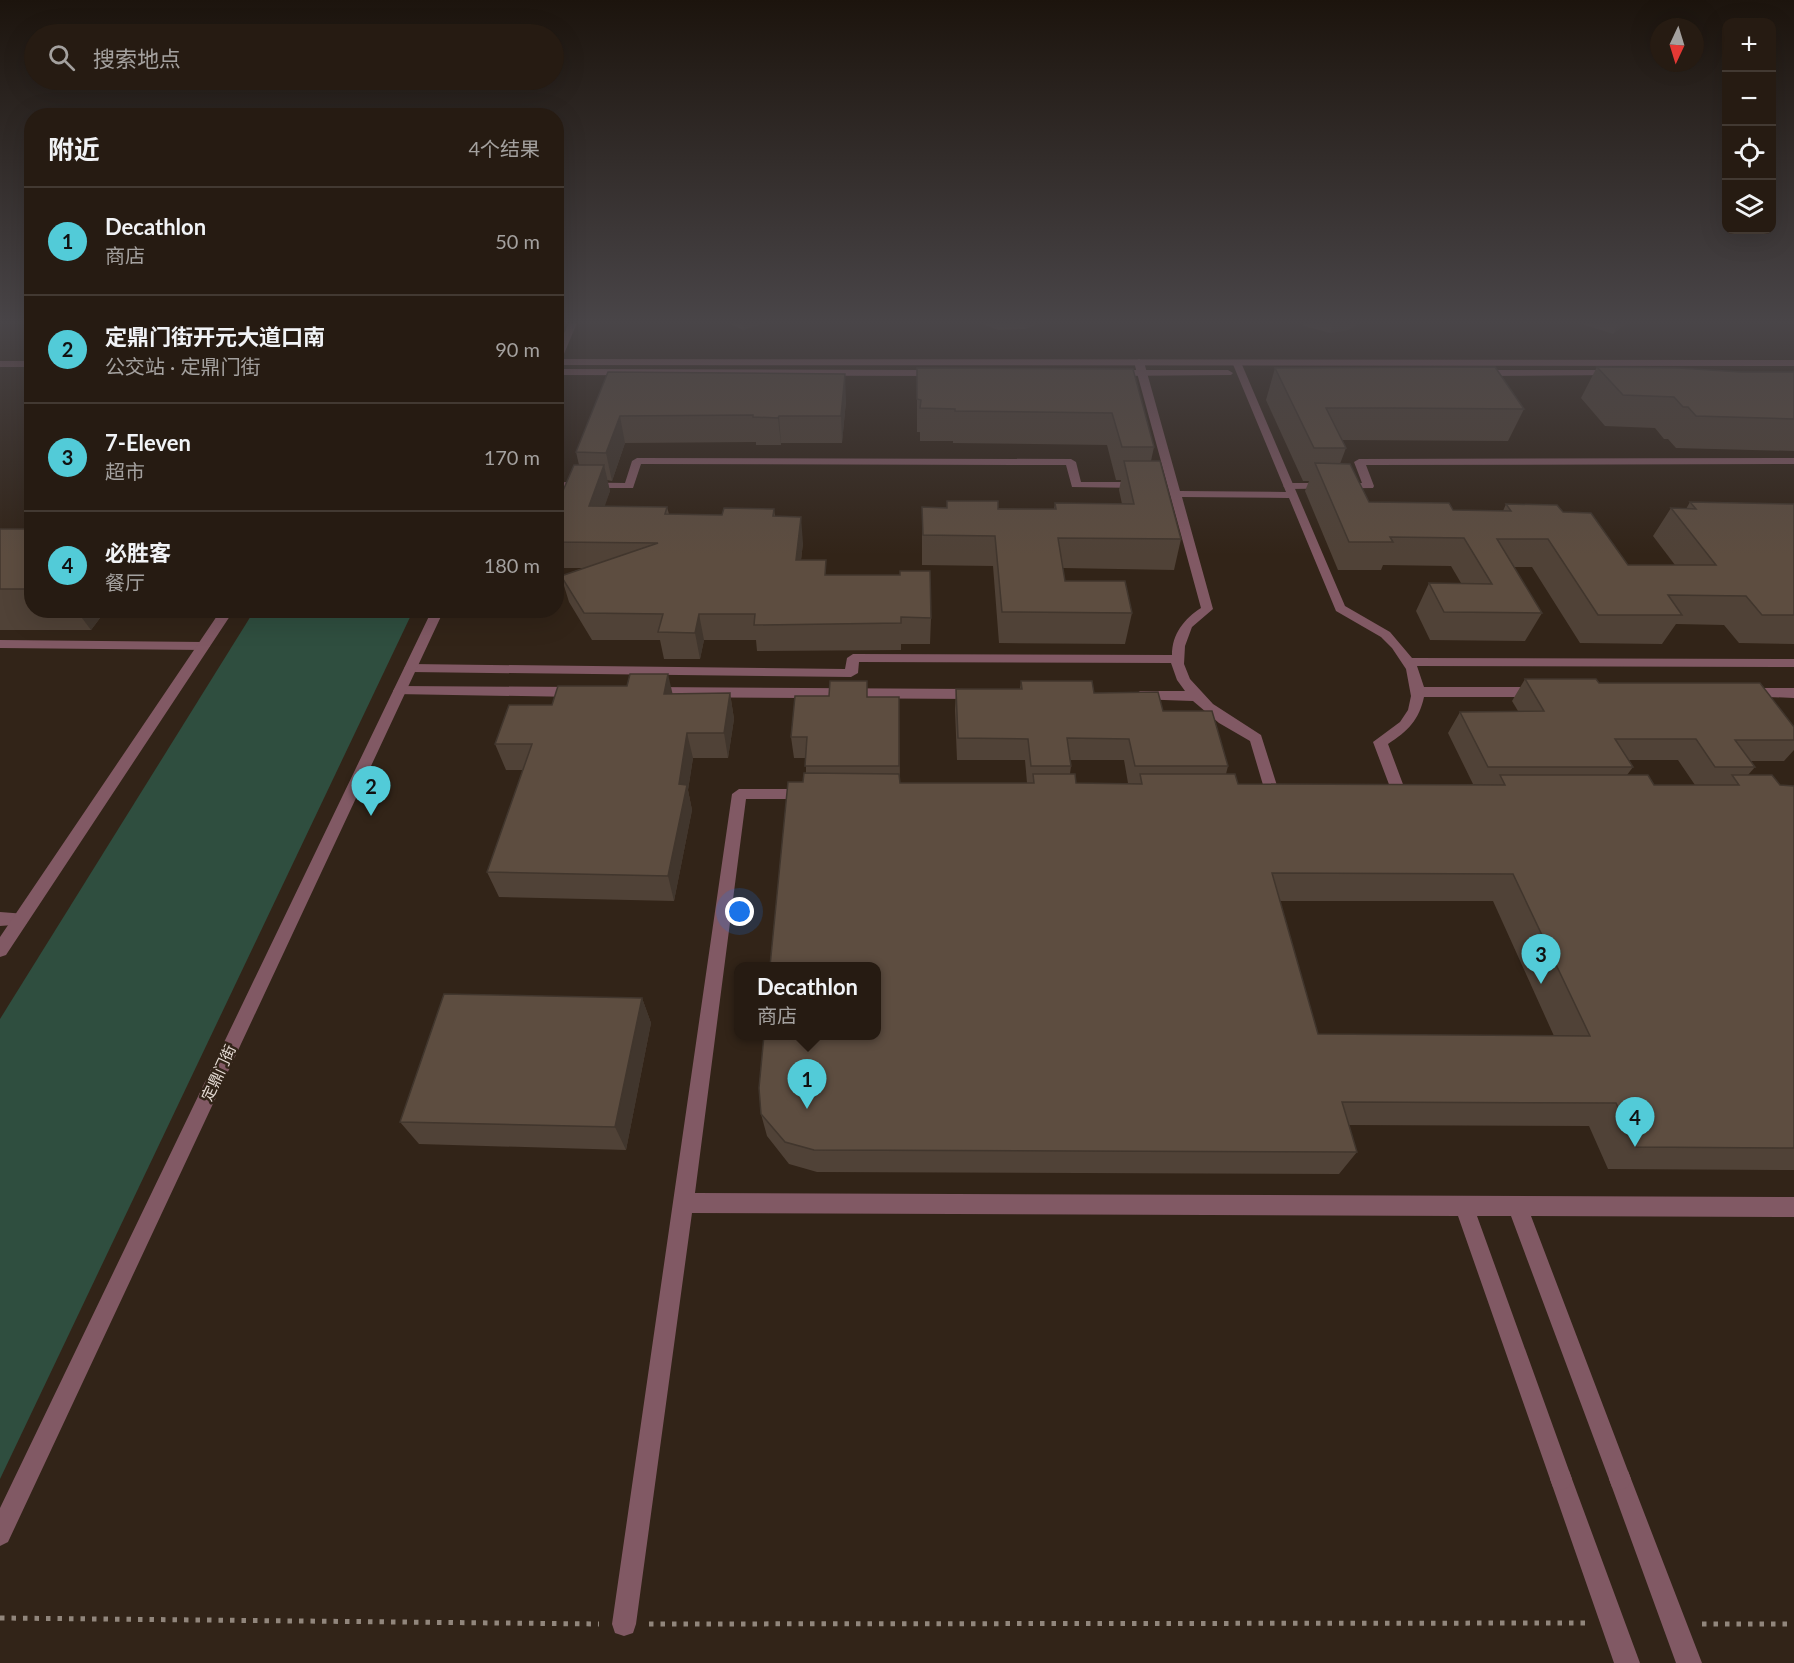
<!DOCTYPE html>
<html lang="zh">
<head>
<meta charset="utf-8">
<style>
	:root { --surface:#261b12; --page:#2e241b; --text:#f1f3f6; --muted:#a4a19f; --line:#423932; --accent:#52cbd8 }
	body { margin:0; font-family:Lato,"Noto Sans SC",sans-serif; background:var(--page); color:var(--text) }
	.controls { position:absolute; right:18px; top:18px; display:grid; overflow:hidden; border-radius:12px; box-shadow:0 6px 24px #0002 }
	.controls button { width:54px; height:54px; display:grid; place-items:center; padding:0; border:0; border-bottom:2px solid var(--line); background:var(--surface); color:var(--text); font:30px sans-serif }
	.compass { position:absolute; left:1650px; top:18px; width:54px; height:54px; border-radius:50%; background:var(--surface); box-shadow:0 6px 24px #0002; rotate:184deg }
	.you { position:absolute; left:740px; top:912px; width:21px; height:21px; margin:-15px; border:4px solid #fff; border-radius:50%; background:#1a73e8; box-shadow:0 0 0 9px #1a73e833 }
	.badge { display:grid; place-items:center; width:39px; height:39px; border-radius:50%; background:var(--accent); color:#111; font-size:20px; font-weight:700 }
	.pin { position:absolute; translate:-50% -50px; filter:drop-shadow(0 2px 3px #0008) }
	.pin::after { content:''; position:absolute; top:32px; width:21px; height:18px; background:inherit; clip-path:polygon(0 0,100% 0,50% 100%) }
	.popup { position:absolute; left:734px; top:962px; width:147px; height:78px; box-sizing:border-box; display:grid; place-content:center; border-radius:12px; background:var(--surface); filter:drop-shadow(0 2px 4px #0005); font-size:20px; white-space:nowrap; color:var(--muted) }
	.popup b { font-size:22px; color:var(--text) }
	.popup::after { content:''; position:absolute; left:50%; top:100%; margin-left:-12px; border:12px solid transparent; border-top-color:var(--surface) }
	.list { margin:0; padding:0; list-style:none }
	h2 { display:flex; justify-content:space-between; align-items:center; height:78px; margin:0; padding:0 24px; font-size:26px }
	h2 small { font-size:20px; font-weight:400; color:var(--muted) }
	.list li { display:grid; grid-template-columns:39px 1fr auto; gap:18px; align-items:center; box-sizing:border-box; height:108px; padding:0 24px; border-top:2px solid var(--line) }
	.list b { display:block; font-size:22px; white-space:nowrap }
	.list p { margin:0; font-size:20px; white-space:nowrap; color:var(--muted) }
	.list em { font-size:20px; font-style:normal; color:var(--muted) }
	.icon { flex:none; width:33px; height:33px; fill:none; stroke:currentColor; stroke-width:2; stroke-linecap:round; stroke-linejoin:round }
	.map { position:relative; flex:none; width:1794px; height:1663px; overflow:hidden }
	.search { position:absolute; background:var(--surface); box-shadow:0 6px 24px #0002; left:24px; top:24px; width:540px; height:66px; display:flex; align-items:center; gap:15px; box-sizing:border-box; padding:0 21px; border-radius:33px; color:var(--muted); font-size:22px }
	.panel { position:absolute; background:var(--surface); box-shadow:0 6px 24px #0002; left:24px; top:108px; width:540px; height:510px; border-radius:24px }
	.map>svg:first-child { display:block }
</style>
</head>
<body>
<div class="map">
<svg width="1794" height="1663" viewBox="0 0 1794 1663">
	<rect width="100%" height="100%" fill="#322418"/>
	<path fill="#2f4e3f" d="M 254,611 L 413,611 L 0,1479 L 0,1019 Z"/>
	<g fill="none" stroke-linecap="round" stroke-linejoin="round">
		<path stroke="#91867c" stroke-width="5" stroke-dasharray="4.5 7" stroke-linecap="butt" d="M 0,1618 L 599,1624
			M 649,1624 L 1586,1623
			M 1702,1624 L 1794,1624"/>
		<path fill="#815964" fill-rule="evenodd" d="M 637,458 L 1071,459 L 1076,462 L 1081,482 L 1139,482 L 1144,485 L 1139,488 L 1072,487 L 1066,465 L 641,464 L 633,488 L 556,488 L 556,482 L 625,483 L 632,461 Z
			M 1794,458 L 1794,464 L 1366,465 L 1374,486 L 1373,488 L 1288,489 L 1283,486 L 1288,483 L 1362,483 L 1354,462 L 1359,459 Z
			M 0,640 L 204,642 L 210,646 L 204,650 L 0,648 Z
			M 0,912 L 26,914 L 28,919 L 26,924 L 0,926 Z
			M 1561,1468 L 1569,1471 L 1572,1479 L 1640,1663 L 1614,1663 L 1550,1479 L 1553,1471 Z
			M 1620,1468 L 1628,1471 L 1702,1663 L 1676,1663 L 1609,1479 L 1612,1471 Z"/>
		<path fill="#815964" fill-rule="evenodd" d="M 1139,359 L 1144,362 L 1180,491 L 1286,492 L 1232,362 L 1240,360 L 1345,606 L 1390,632 L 1412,658 L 1794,659 L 1794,667 L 1417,666 L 1424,687 L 1538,687 L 1545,692 L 1538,697 L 1424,697 C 1419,720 1408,731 1388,744 L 1407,795 L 1400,800 L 1393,795 L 1373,742 L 1400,722 L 1408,710 L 1411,696 L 1406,669 L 1392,648 L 1381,637 L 1336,611 L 1289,498 L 1182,497 L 1213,609 L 1192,627 L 1185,646 L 1184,664 L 1190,679 L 1213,704 L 1261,735 L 1280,795 L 1278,799 L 1268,799 L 1266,795 L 1250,741 L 1219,723 L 1193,701 L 1135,699 L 1133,696 L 1140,691 L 1185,691 L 1177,680 L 1171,663 L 859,662 L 858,673 L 851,677 L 411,672 L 404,668 L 411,664 L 845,669 L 847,658 L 853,654 L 1172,655 C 1172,634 1184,619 1201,608 L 1134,362 Z
			M 400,686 L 576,687 L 583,692 L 576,697 L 395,694 L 393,691 L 395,688 Z
			M 651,687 L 975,689 L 982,694 L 975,699 L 651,697 L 644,692 Z
			M 1748,688 L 1794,688 L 1794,698 L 1743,696 L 1741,693 Z
			M 739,789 L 805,789 L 812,794 L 805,799 L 746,799 L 695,1193 L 1794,1197 L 1794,1217 L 1531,1216 L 1631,1479 L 1628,1487 L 1620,1490 L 1612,1487 L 1609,1479 L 1511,1216 L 1477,1216 L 1572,1479 L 1569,1487 L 1561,1490 L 1553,1487 L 1550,1479 L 1458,1216 L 692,1213 L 636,1624 L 633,1633 L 624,1636 L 615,1633 L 612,1624 L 732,794 Z"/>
		<path fill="#815964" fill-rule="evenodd" d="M 569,323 L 577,323 L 561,361 L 556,364 L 556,350 Z
			M 221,610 L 234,610 L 6,955 L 0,957 L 0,937 Z
			M 432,610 L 444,610 L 8,1542 L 0,1546 L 0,1508 Z"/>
		<path fill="#815964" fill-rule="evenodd" d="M 556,359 L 1794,360 L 1794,366 L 556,365 Z
			M 0,361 L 32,361 L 32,367 L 0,367 Z
			M 556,369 L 937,370 L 942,373 L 937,376 L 556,375 Z
			M 1228,370 L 1233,373 L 1231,375 L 1114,376 L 1109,373 L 1114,370 Z
			M 1612,370 L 1615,371 L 1615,375 L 1480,376 L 1475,373 L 1480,370 Z"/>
	</g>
	<path fill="#504237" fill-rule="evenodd" d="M 729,323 L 764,323 L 743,330 Z
		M 980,323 L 1035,323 L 1035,325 L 1025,329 L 998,330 Z
		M 1302,323 L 1360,323 L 1348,330 L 1330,333 L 1304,326 Z
		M 1579,323 L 1627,323 L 1613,334 Z
		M 1597,367 L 1741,372 L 1794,372 L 1794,451 L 1676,448 L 1668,439 L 1664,439 L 1655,428 L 1605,426 L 1581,398 Z
		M 917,368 L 1133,369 L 1154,447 L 1151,461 L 1181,539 L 1174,570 L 1063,568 L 1065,581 L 1132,613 L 1125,644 L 999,643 L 993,566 L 922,565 L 922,507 L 1054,509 L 1055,503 L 1122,504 L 1119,490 L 1121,480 L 1116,480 L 1107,445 L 953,443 L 953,441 L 920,441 L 920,432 L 917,432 Z
		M 1275,368 L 1524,409 L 1508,441 L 1342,440 L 1346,448 L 1340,464 L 1369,502 L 1453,510 L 1503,511 L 1506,504 L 1563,512 L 1628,565 L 1675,565 L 1653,536 L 1671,508 L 1686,509 L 1690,502 L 1794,504 L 1794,644 L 1739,643 L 1724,625 L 1676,624 L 1662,644 L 1580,643 L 1532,567 L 1514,567 L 1542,613 L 1525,641 L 1430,640 L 1416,611 L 1429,583 L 1461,583 L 1451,566 L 1383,565 L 1381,570 L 1338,570 L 1305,491 L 1309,481 L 1303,481 L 1266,400 Z
		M 608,372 L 846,401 L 842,443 L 781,443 L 781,445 L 756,445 L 756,442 L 625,443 L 612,481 L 607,480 L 610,491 L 604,506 L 667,507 L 669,514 L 722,515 L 774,509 L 775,516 L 803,543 L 801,560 L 827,575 L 931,618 L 930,644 L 901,644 L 901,650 L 757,651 L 756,640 L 704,640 L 700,659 L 664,659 L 660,640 L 592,640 L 569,602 L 561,576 L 583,568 L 556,568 L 556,507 L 579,465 L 576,452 Z
		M 0,529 L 32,529 L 32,610 L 106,610 L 91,630 L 0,630 Z
		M 1525,679 L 1599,683 L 1794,727 L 1794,750 L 1784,761 L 1750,761 L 1755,767 L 1748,775 L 1780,785 L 1794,786 L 1794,1170 L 1608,1169 L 1589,1126 L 1349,1125 L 1357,1152 L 1339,1174 L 817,1172 L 789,1164 L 767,1136 L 761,1114 L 803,782 L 806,773 L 806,758 L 794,758 L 791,737 L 829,696 L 867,681 L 867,697 L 899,697 L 900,783 L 1027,783 L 1025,760 L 957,760 L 955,710 L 956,689 L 1020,689 L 1021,681 L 1094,693 L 1163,711 L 1228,766 L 1226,774 L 1238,784 L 1473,784 L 1448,733 L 1460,712 L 1518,711 L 1512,701 ZM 1070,760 L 1124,760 L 1128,783 L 1076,783 L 1070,774 L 1071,766 ZM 1629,760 L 1678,760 L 1695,785 L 1654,785 L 1627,775 L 1633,767 ZM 1280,901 L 1493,901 L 1554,1036 L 1318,1034 Z
		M 730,693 L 734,719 L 728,758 L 693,758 L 688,790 L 692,810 L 674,901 L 499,897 L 487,872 L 523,770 L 506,770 L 495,744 L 552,705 L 673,694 Z
		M 642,998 L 651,1023 L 626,1150 L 419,1144 L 400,1122 Z"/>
	<path fill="#41362d" d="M 742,323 L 764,323 L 743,330 Z
		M 1026,323 L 1035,323 L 1035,325 L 1025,329 Z
		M 1333,323 L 1360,323 L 1348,330 L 1330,333 Z
		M 1619,323 L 1627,323 L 1613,334 Z
		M 845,374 L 846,401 L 842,443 L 841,416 Z
		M 620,416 L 625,443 L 612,481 L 606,453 Z
		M 779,416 L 781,443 L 781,445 L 778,418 Z
		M 604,465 L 610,491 L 596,532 L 589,506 Z
		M 801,517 L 803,543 L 798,586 L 796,560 Z
		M 76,610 L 106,610 L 91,630 Z
		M 699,614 L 704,640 L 700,659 L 695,633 Z
		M 668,674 L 674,700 L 664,694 Z
		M 730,693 L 734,719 L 728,758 L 724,733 Z
		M 687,733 L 693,758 L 688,790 L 692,810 L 674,901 L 668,876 L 679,784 Z
		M 642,998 L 651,1023 L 626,1150 L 615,1127 Z"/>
	<path fill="#5d4d40" stroke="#41362d" stroke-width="1.5" fill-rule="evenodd" d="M 1495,367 L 1524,409 L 1392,408 L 1326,408 L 1346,448 L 1314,448 L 1275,368 Z
		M 1597,367 L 1679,368 L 1741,372 L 1794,372 L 1794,419 L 1696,416 L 1688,407 L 1683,407 L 1674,397 L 1623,395 Z
		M 917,368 L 1133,369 L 1154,447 L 1122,447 L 1112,413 L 955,411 L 955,409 L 920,408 L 921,400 L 917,399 Z
		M 608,372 L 845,374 L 841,416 L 779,416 L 778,418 L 753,417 L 753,415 L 620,416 L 606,453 L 576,452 Z
		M 1124,461 L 1160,461 L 1181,539 L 1058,538 L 1065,581 L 1125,581 L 1132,613 L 1002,612 L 995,536 L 923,535 L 922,507 L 947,508 L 947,501 L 998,501 L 998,509 L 1056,509 L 1055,503 L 1134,504 Z
		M 1315,463 L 1350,464 L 1369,502 L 1449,503 L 1453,510 L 1511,511 L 1506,504 L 1557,505 L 1563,512 L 1591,513 L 1628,565 L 1716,565 L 1671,508 L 1696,509 L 1690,502 L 1794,504 L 1794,615 L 1762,615 L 1746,596 L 1668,595 L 1682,615 L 1598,615 L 1548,539 L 1497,539 L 1542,613 L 1444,612 L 1429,583 L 1492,584 L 1464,538 L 1390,537 L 1393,542 L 1349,542 Z
		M 574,465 L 604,465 L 589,506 L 667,507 L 665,514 L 722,515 L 724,508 L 774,509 L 773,516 L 801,517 L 796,560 L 826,560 L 825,575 L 900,575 L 900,571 L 930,571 L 931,618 L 901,617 L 901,623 L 754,625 L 755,614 L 699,614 L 695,633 L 658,632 L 663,614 L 584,613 L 561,576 L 658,543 L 556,542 L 556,507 Z
		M 0,529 L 32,529 L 32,589 L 0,589 Z
		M 630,674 L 668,674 L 664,694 L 730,693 L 724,733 L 687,733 L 679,784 L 687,785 L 668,876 L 487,872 L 532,744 L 495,744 L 509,705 L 552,705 L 558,686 L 627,686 Z
		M 1525,679 L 1596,679 L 1599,683 L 1760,683 L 1794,727 L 1794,740 L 1735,740 L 1755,767 L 1715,767 L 1696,739 L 1615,739 L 1633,767 L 1488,767 L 1460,712 L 1544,711 Z
		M 830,681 L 867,681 L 867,697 L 899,697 L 899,766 L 805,766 L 807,737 L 791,737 L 795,696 L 829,696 Z
		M 1021,681 L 1092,681 L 1094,693 L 1158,692 L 1163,711 L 1212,711 L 1228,766 L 1135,766 L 1129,739 L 1067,738 L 1071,766 L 1031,766 L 1028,739 L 958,738 L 956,689 L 1022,689 Z
		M 804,773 L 899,774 L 900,783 L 1034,783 L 1033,774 L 1075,774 L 1076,783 L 1142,784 L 1140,774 L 1235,774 L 1238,784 L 1505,785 L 1500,775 L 1648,775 L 1654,785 L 1739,785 L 1732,775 L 1772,775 L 1780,785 L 1794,786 L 1794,1148 L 1636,1147 L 1616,1103 L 1342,1102 L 1357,1152 L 814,1150 L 785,1142 L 761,1114 L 759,1088 L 764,1035 L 876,1035 L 876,966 L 770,966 L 788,782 L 803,782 ZM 1272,873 L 1513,874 L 1590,1036 L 1318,1034 Z
		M 444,994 L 642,998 L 615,1127 L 400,1122 Z"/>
	<linearGradient id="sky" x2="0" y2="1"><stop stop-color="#1c140d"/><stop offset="0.58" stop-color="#494548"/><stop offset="1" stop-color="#494548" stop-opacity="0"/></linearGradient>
	<rect width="1794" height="555" fill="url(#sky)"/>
	<g text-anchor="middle" stroke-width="5" stroke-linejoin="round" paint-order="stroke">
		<g font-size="15" fill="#e6dcd5" stroke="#322418">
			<text transform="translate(219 1073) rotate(-65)" y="5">定鼎门街</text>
		</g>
	</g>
</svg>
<div class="controls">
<button>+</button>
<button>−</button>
<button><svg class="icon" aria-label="locate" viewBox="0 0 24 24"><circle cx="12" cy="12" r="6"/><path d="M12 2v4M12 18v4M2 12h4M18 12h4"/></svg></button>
<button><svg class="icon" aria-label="layers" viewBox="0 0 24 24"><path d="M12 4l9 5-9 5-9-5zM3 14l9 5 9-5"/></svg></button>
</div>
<svg class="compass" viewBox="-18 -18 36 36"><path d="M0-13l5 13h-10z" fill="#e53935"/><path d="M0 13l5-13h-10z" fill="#a4a19f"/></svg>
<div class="you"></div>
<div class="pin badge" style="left:807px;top:1109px">1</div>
<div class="popup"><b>Decathlon</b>商店</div>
<div class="pin badge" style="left:371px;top:816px">2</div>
<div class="pin badge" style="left:1541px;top:984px">3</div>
<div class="pin badge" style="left:1635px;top:1147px">4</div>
<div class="search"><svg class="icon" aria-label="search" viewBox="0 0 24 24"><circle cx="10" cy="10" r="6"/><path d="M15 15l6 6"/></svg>搜索地点</div>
<section class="panel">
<h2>附近<small>4个结果</small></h2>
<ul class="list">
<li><span class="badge">1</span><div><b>Decathlon</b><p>商店</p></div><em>50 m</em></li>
<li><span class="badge">2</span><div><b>定鼎门街开元大道口南</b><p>公交站 · 定鼎门街</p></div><em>90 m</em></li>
<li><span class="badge">3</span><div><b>7-Eleven</b><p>超市</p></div><em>170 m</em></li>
<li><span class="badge">4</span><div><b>必胜客</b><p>餐厅</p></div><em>180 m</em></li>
</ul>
</section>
</div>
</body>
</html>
